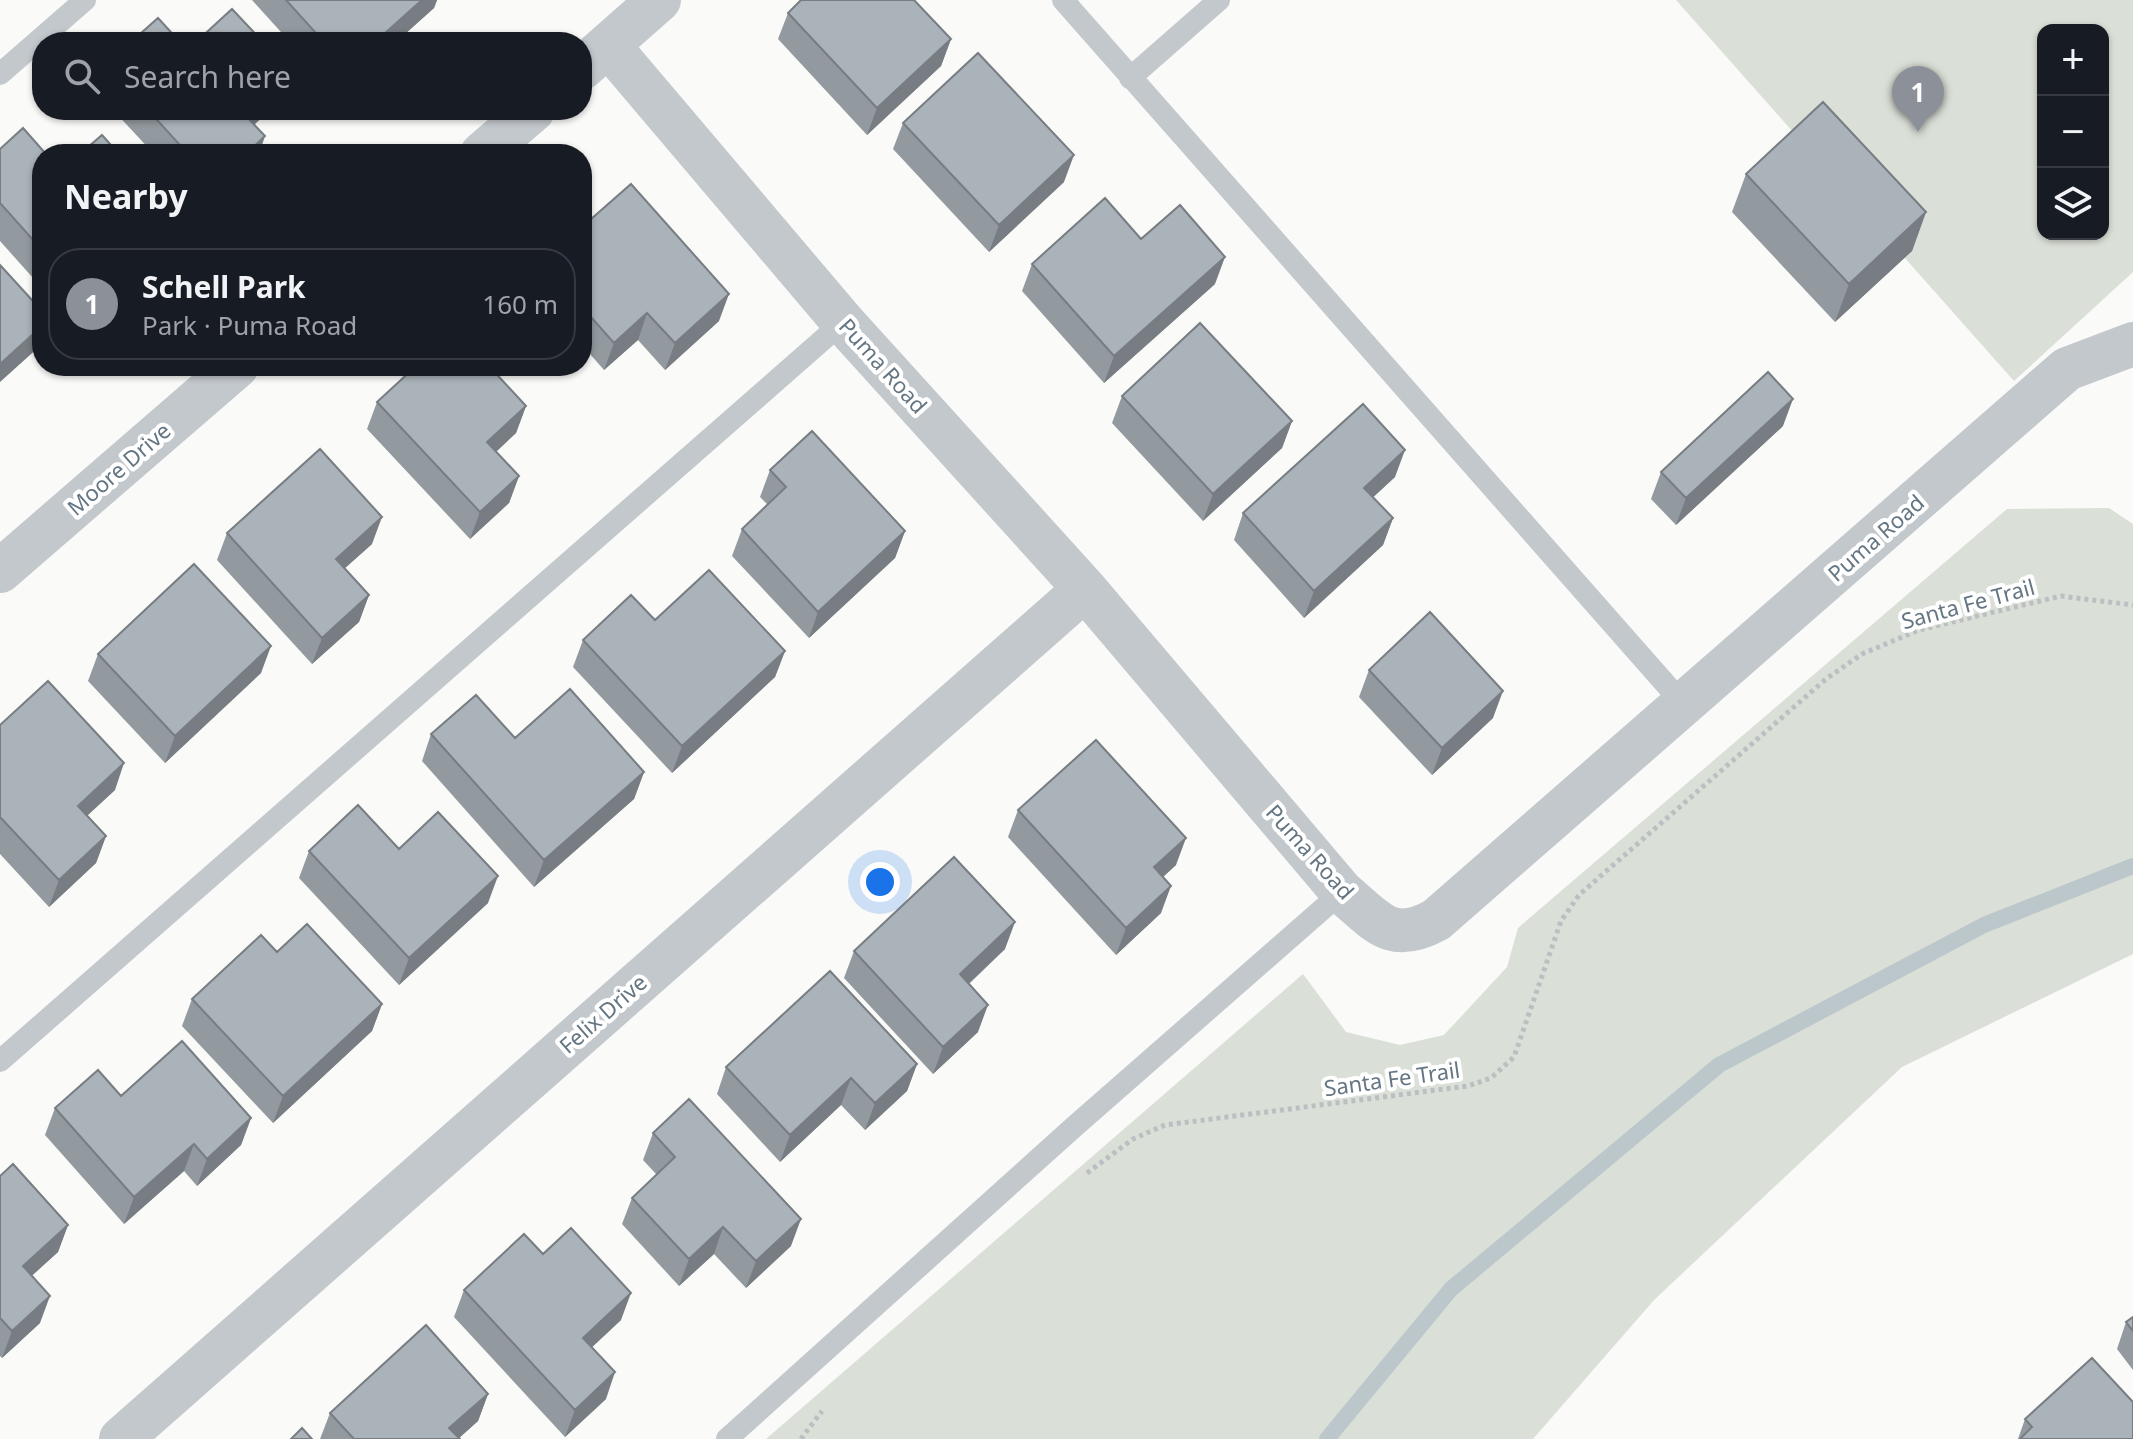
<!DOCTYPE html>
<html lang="en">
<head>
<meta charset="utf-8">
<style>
	:root { --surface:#171b24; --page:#242831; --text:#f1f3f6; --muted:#9ea1a6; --line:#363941; --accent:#8c9099 }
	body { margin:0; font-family:"Noto Sans",sans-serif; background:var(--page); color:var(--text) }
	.controls { position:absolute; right:24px; top:24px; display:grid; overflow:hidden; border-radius:16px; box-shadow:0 2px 6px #0004 }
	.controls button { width:72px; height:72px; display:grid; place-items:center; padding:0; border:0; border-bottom:2px solid var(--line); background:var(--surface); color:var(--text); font:40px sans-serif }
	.you { position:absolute; left:880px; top:882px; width:28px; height:28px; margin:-20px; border:6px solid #fff; border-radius:50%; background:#1a73e8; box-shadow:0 0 0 12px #1a73e833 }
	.badge { display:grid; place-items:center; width:52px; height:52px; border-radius:50%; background:var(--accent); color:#fff; font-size:26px; font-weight:700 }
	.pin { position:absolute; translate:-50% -66px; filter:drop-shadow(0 2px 4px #0008) }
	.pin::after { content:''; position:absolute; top:42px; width:28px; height:24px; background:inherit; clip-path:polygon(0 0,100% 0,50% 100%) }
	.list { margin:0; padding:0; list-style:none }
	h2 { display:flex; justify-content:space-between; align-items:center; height:104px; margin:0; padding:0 32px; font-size:34px }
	h2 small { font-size:26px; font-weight:400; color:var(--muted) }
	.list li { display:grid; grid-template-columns:52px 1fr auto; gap:24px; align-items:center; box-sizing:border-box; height:112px; margin:0 16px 16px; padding:0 16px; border:2px solid var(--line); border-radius:32px }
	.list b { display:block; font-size:30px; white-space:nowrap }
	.list p { margin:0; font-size:26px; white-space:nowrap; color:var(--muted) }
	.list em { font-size:26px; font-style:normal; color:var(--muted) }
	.icon { flex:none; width:44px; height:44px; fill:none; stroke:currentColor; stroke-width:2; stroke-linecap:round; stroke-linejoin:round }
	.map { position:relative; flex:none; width:2133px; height:1439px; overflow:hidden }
	.search { position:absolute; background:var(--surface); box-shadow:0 2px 6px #0004; left:32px; top:32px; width:560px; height:88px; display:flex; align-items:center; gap:20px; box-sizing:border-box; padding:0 28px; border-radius:32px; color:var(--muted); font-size:30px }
	.panel { position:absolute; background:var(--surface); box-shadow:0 2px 6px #0004; left:32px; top:144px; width:560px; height:232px; border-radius:32px }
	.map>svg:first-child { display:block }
</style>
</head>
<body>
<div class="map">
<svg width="2133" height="1439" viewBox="0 0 2133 1439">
	<rect width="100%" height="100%" fill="#fafaf8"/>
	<path fill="#dadfd7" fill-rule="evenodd" d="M 1676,0 L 2133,0 L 2133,272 L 2014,381 ZM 2043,30 L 2103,30 L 2103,234 L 2043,234 Z
		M 2109,508 L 2133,524 L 2133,954 L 1902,1067 L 1654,1300 L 1533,1439 L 766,1439 L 1303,974 L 1346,1032 L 1400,1045 L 1444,1035 L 1507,967 L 1518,928 L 2007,509 Z"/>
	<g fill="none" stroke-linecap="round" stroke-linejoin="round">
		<path stroke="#bbc7cb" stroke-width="16" d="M 1327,1439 L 1451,1289 L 1719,1065 L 1984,925 L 2133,866"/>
		<path stroke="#bbbfc2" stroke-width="5" stroke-dasharray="4 4" stroke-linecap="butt" d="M 1087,1173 L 1133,1139 L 1165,1125 L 1468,1086 L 1491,1078 L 1514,1057 L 1561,921 L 1579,895 L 1826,679 L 1862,654 L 1919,630 L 2061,596 L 2133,605
			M 801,1439 L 822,1411"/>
		<path stroke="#c3c8cc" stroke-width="22" d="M 1063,0 L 1685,706
			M 0,74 L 85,0
			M 1130,78 L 1219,0
			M 0,1061 L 843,322
			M 727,1439 L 1075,1126 L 1342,892"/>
		<path stroke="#c3c8cc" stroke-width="44" d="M 608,45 L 843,322 L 1085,589 L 1342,892 C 1377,921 1390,945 1436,920 L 2067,369 L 2133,344
			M 582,68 L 659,0
			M 482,154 L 533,110
			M 0,571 L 237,366
			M 121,1439 L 1085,589"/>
	</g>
	<path fill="#929a9f" d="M 252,0 L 437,0 L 434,8 L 396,42 L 290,42 Z
		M 788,13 L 951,39 L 941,66 L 867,135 L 778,39 Z
		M 113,110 L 270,110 L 254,124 L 259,154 L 154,154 Z
		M 903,123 L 1064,182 L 989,252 L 893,149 Z
		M 0,149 L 42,154 L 42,288 L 0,241 Z
		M 1746,174 L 1926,212 L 1912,251 L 1835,322 L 1732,212 Z
		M 582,227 L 719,321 L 665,370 L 638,340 L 604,370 L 582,345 Z
		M 1141,239 L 1215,284 L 1104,383 L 1022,291 L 1032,264 Z
		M 1122,396 L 1292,421 L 1282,448 L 1203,521 L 1112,423 Z
		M 377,402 L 526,406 L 516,433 L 496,451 L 519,476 L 509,503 L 470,539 L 367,429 Z
		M 1783,426 L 1676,525 L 1651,499 L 1661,472 Z
		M 770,470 L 905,531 L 895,558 L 809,638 L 732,556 L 742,529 L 768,505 L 760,497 Z
		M 1395,477 L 1373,497 L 1393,518 L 1383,545 L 1304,618 L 1234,540 L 1243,513 Z
		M 227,533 L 372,544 L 345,568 L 369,595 L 359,622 L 312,664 L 217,560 Z
		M 583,640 L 785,651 L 775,677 L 672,773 L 573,667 Z
		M 98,654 L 261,673 L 165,763 L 88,681 Z
		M 1369,670 L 1493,718 L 1432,775 L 1359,697 Z
		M 0,725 L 115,790 L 87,816 L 106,836 L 96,863 L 49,907 L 0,854 Z
		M 431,734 L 644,772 L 634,799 L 534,887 L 422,761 Z
		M 1018,810 L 1176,865 L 1163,877 L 1161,913 L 1116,955 L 1008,837 Z
		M 399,849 L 488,903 L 399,985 L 299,878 L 309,851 Z
		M 1005,949 L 969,984 L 978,1032 L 933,1074 L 844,978 L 854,951 Z
		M 192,999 L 382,1004 L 372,1031 L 273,1123 L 182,1026 Z
		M 917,1064 L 907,1091 L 865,1130 L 841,1105 L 780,1162 L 717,1094 L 726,1067 Z
		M 121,1096 L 251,1118 L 241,1145 L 197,1186 L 184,1171 L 124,1224 L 45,1135 L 55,1108 Z
		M 653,1133 L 791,1246 L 746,1288 L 714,1254 L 679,1286 L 622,1224 L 632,1198 L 657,1175 L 643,1160 Z
		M 0,1176 L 68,1225 L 58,1252 L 31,1276 L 40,1323 L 2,1358 L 0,1356 Z
		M 543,1254 L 621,1320 L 592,1347 L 606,1399 L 565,1437 L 454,1317 L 464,1290 Z
		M 2133,1317 L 2133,1370 L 2117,1349 L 2126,1322 Z
		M 488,1394 L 478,1421 L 459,1438 L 460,1439 L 320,1439 L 330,1413 Z
		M 2025,1419 L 2133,1439 L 2018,1439 Z"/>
	<path fill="#777d82" d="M 422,0 L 437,0 L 434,8 L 396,42 L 375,42 Z
		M 951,39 L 941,66 L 867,135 L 877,108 Z
		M 251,110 L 270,110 L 236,142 L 245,115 Z
		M 265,136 L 259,154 L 246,154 Z
		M 1074,155 L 1064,182 L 989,252 L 999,225 Z
		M 1926,212 L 1912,251 L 1835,322 L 1849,284 Z
		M 1225,257 L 1215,284 L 1104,383 L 1114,356 Z
		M 729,294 L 719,321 L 665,370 L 675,343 Z
		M 647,313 L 638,340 L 604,370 L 614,343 Z
		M 42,326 L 42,339 L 40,346 L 0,382 L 0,364 Z
		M 1793,399 L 1783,426 L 1676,525 L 1686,498 Z
		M 526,406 L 516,433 L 478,469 L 487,442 Z
		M 1292,421 L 1282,448 L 1203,521 L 1213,494 Z
		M 1405,450 L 1395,477 L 1354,515 L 1364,488 Z
		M 519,476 L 509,503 L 470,539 L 480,512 Z
		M 382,517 L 372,544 L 326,585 L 336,559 Z
		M 1393,518 L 1383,545 L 1304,618 L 1314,591 Z
		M 905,531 L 895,558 L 809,638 L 818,612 Z
		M 369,595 L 359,622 L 312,664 L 322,638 Z
		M 271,646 L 261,673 L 165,763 L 175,736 Z
		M 785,651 L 775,677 L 672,773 L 682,746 Z
		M 1503,691 L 1493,718 L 1432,775 L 1442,748 Z
		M 124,763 L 115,790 L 68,833 L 78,806 Z
		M 644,772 L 634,799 L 534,887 L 544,860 Z
		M 106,836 L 96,863 L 49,907 L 59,880 Z
		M 1186,838 L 1176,865 L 1144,894 L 1154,867 Z
		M 498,876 L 488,903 L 399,985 L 409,958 Z
		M 1171,886 L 1161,913 L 1116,955 L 1126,928 Z
		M 1015,922 L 1005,949 L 950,1001 L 960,974 Z
		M 382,1004 L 372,1031 L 273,1123 L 283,1096 Z
		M 988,1005 L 978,1032 L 933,1074 L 943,1047 Z
		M 917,1064 L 907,1091 L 865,1130 L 875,1103 Z
		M 851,1078 L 841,1105 L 780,1162 L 790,1135 Z
		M 251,1118 L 241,1145 L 197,1186 L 207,1159 Z
		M 194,1144 L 184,1171 L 124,1224 L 134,1197 Z
		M 801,1219 L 791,1246 L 746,1288 L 756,1261 Z
		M 68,1225 L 58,1252 L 13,1293 L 23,1266 Z
		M 723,1227 L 714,1254 L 679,1286 L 689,1259 Z
		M 631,1293 L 621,1320 L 573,1365 L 583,1338 Z
		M 50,1296 L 40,1323 L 2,1358 L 12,1331 Z
		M 615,1372 L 606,1399 L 565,1437 L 575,1410 Z
		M 488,1394 L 478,1421 L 458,1439 L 449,1428 Z"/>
	<path fill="#aab3b9" stroke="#777d82" stroke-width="2" d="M 286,0 L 422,0 L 375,42 L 324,42 Z
		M 801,0 L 914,0 L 951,39 L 877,108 L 788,13 Z
		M 232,9 L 263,42 L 196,42 Z
		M 158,18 L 180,42 L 131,42 Z
		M 978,53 L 1074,155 L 999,225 L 903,123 Z
		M 1823,102 L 1926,212 L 1849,284 L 1746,174 Z
		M 148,110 L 251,110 L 245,115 L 265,136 L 246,154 L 188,154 Z
		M 23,128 L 46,154 L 42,154 L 42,250 L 0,203 L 0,149 Z
		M 102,135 L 119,154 L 80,154 Z
		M 631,184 L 729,294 L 675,343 L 647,313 L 614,343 L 582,307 L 582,227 Z
		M 1105,198 L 1141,239 L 1180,205 L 1225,257 L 1114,356 L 1032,264 Z
		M 0,265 L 42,311 L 42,326 L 0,364 Z
		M 1200,323 L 1292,421 L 1213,494 L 1122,396 Z
		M 416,366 L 489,366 L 526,406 L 487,442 L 519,476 L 480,512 L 377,402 Z
		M 1768,372 L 1793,399 L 1686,498 L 1661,472 Z
		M 1363,404 L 1405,450 L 1364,488 L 1393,518 L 1314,591 L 1243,513 Z
		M 812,431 L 905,531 L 818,612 L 742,529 L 786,487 L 770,470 Z
		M 320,449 L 382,517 L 336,559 L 369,595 L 322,638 L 227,533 Z
		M 194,564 L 271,646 L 175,736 L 98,654 Z
		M 709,570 L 785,651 L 682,746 L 583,640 L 631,595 L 655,620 Z
		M 1430,612 L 1503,691 L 1442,748 L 1369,670 Z
		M 48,681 L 124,763 L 78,806 L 106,836 L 59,880 L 0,817 L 0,725 Z
		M 570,689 L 644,772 L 544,860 L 431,734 L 476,695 L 515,738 Z
		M 1096,740 L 1186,838 L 1154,867 L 1171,886 L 1126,928 L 1018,810 Z
		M 358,805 L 399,849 L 438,812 L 498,876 L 409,958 L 309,851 Z
		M 954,857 L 1015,922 L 960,974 L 988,1005 L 943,1047 L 854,951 Z
		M 307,924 L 382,1004 L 283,1096 L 192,999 L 261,935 L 277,952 Z
		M 830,971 L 917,1064 L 875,1103 L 851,1078 L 790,1135 L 726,1067 Z
		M 182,1041 L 251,1118 L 207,1159 L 194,1144 L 134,1197 L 55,1108 L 98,1070 L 121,1096 Z
		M 689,1099 L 801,1219 L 756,1261 L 723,1227 L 689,1259 L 632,1198 L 675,1157 L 653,1133 Z
		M 13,1164 L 68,1225 L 23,1266 L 50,1296 L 12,1331 L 0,1318 L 0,1176 Z
		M 571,1228 L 631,1293 L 583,1338 L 615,1372 L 575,1410 L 464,1290 L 524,1234 L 543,1254 Z
		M 2133,1317 L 2133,1331 L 2126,1322 Z
		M 426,1325 L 488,1394 L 449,1428 L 460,1439 L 354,1439 L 330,1413 Z
		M 2092,1358 L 2133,1402 L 2133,1439 L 2020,1439 L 2032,1427 L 2025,1419 Z
		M 302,1428 L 312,1439 L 291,1439 Z"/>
	<g text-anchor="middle" stroke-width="8" stroke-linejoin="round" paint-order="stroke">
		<g font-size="22" fill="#657683" stroke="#fff">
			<text transform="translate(883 366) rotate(48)" y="8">Puma Road</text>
			<text transform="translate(119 469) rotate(-41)" y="8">Moore Drive</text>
			<text transform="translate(1876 538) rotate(-41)" y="8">Puma Road</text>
			<text transform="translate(1968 604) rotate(-15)" y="8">Santa Fe Trail</text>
			<text transform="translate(1310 852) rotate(48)" y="8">Puma Road</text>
			<text transform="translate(603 1014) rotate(-41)" y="8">Felix Drive</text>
			<text transform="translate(1392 1079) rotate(-8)" y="8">Santa Fe Trail</text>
		</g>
	</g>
</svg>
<div class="controls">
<button>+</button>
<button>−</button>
<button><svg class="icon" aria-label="layers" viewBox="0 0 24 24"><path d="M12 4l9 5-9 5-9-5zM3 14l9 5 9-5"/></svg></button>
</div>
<div class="you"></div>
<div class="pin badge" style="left:1918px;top:132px">1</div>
<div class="search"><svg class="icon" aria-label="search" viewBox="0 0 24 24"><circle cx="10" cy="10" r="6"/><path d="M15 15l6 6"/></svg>Search here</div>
<section class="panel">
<h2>Nearby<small></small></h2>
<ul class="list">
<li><span class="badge">1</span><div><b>Schell Park</b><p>Park · Puma Road</p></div><em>160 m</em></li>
</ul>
</section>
</div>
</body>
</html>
